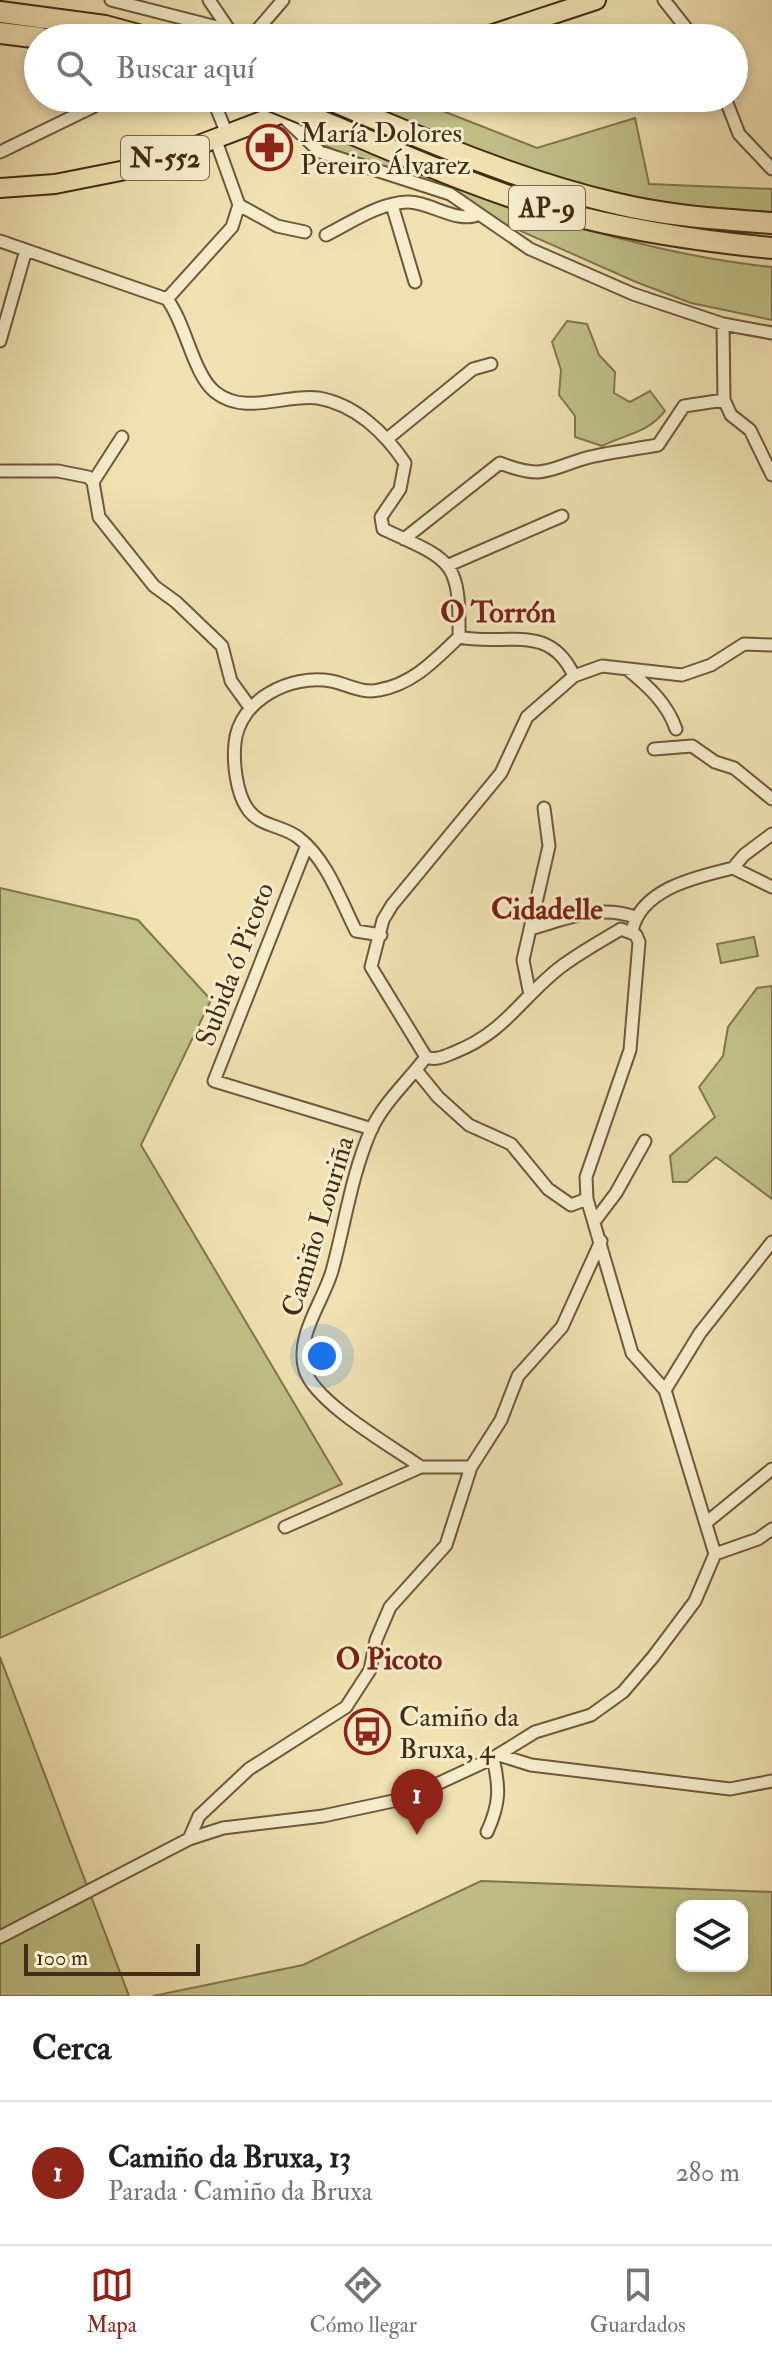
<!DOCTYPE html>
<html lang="es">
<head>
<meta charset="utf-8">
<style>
	:root { --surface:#fff; --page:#f6f6f6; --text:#202124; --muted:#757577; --line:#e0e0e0; --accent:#8f2418 }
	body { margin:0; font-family:"IM FELL Double Pica",serif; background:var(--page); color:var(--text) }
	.controls { position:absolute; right:24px; bottom:24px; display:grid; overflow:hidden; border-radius:16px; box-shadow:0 4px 12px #0003 }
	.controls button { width:72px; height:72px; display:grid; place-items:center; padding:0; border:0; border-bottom:2px solid var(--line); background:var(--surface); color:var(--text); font:40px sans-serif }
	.scale { position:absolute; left:24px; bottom:20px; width:176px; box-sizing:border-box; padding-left:8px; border:4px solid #432b16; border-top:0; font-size:22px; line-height:28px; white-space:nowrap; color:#432b16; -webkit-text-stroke:6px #f5eccc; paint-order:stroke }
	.you { position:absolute; left:322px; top:1356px; width:28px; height:28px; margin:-20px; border:6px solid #fff; border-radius:50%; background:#1a73e8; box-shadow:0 0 0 12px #1a73e833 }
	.badge { display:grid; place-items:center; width:52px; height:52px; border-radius:50%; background:var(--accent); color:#fff; font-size:26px; font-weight:700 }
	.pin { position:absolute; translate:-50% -66px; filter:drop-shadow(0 2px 4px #0008) }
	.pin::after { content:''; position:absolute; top:42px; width:28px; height:24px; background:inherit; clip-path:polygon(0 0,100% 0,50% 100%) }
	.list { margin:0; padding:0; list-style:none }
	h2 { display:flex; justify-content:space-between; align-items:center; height:104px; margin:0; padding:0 32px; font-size:34px }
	h2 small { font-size:26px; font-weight:400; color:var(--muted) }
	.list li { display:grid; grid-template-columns:52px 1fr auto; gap:24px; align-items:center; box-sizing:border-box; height:144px; padding:0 32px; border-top:2px solid var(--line) }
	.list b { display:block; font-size:30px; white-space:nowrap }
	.list p { margin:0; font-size:26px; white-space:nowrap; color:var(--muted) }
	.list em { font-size:26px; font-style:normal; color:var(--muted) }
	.icon { flex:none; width:44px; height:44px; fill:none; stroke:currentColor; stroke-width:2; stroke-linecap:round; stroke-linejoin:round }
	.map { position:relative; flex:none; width:772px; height:1996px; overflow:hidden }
	.search { position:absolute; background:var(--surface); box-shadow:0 4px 12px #0003; left:24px; right:24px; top:24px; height:88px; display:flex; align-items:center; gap:20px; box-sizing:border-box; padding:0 28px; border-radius:44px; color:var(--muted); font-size:30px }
	.sheet { height:248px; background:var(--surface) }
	nav { display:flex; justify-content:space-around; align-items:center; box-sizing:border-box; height:112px; border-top:2px solid var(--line); background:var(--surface); font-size:22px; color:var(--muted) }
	nav a { display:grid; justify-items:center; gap:4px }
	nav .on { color:var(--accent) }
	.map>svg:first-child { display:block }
</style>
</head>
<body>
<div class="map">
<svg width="772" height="1996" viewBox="0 0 772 1996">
	<rect width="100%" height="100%" fill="#f0e1b1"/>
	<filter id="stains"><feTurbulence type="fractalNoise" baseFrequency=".0025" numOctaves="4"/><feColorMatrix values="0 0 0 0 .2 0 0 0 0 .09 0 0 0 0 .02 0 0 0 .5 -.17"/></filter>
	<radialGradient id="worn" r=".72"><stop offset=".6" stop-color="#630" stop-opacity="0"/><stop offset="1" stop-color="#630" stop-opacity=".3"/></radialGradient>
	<path fill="#c0c187" stroke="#82764e" stroke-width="2" fill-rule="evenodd" d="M 358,98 L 410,98 L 537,148 L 635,118 L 649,184 L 772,189 L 772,214 C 626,209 487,163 358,98 Z
		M 300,124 C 453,185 607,250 772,267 L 772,320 L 691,303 L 636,282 L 505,224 L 453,191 L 356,160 L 316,141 Z
		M 567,321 L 587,324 L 599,355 L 615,372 L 614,393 L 630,402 L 650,391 L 665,411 C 646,434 628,433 602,446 L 575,437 L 575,416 L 559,395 L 561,370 L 552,342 Z
		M 0,888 L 138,920 L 211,1000 L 141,1145 L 342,1484 L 0,1638 Z
		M 754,937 L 758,956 L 721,963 L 717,944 Z
		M 772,986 L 772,1199 L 716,1157 L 687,1182 L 673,1182 L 670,1156 L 715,1117 L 699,1087 L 723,1056 L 728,1027 L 757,988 Z
		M 0,1657 L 129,1996 L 0,1996 Z
		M 481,1881 L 772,1892 L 772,1996 L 153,1996 L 303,1965 ZM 682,1906 L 742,1906 L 742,1966 L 682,1966 Z"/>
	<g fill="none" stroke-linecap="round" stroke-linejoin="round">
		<defs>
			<path id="minor" d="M 111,0 L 260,38
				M 209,0 L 228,28
				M 664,0 L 694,38
				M 252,36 L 283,0
				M 199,98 L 216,107 L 227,134
				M 725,98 L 739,134 L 772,169
				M 280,114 L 320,152 L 450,194 L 530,249 L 633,294 L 723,324 L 772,333
				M 215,138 L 239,205 L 277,226 L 305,232
				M 0,152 L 111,98
				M 392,205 L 415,282
				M 326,235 C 350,223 379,203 407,202 C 429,201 458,225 479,214
				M 0,241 L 167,299 C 186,324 193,374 215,392 C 245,416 284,394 318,398 C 355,404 385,433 405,463 L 400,489 L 381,517 L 383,529 C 452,561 460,559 459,637 C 505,647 549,621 574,676 L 527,717 L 501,773 L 392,905 L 383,920 L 371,967 L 426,1057 C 436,1061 445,1056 455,1052 C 506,1032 522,996 562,966 C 581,952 601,941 621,929 L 636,935 L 639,942 L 630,1050 L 586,1177 L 587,1199 L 632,1353 L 665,1390 L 715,1554 L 695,1601 L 653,1657 L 623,1692 L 591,1715 L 535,1732 L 493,1758 L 407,1798 L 323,1816 L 223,1828 L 189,1839 L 0,1937
				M 167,299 L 232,227 L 239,205
				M 723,324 L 724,400 L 731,415 L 750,430 L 772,475
				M 0,341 L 26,250
				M 387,439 L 473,369 L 491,364
				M 0,471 L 58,471 L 88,477 L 93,482 L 99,517 L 154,586 L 176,602 L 222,646 L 231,681 L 249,706
				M 93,482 L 122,437
				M 404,539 L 500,463 C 545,481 549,468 590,457 C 612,452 636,449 658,445 L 684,406 L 724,400
				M 449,565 L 562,516
				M 627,669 C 648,686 667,703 676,729
				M 574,676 L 602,666 L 682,675 L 711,665 L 744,644 L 772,645
				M 654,749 L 692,746 L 715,762 L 734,768 L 772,799
				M 307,845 L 214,1081 L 372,1129
				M 733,868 L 744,855 L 772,834
				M 733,868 L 772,887
				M 530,929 C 566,919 598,904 635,917
				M 632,931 C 641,888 697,877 733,868
				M 381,935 L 356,931 C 340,899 327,860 299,838 C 283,825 259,827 247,808 C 236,792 233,761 235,743 C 239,700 290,674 331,681 C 347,684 362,694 379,690 C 413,684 435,660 459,637
				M 530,995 L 523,960 L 549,846 L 544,808
				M 416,1070 L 438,1097 L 469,1125 L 511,1144 L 548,1189 L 571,1205 L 587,1199
				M 594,1222 L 616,1193 L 645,1141
				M 665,1390 L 700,1333 L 772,1242
				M 421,1467 C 393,1447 315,1403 305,1370 C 295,1336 323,1302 332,1271 C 345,1224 351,1176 371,1130 C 384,1102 408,1081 426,1057
				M 707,1522 L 772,1469
				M 285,1527 L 421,1467 L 471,1467
				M 715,1554 L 758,1539 L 772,1529
				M 499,1755 L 531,1765 L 730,1789 L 772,1781
				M 487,1832 C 500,1804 500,1788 493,1758
				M 189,1839 L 199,1816 L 249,1769 L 346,1707 L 370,1670 L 376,1640 L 390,1607 L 446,1545 L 471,1467 L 501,1420 L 518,1376 L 562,1327 L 601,1241"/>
			<path id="trunk" d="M 481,38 L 596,0
				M 0,188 L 55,184 L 141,167 L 322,98"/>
			<path id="motorway" d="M 0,12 L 105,26 L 149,38
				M 0,33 L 41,38
				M 326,98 C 419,137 515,180 614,203 C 666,216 719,219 772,223
				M 333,126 C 406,156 479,189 556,211 C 626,230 699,241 772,248"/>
		</defs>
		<use href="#minor" stroke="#6e583d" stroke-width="15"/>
		<use href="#trunk" stroke="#432b16" stroke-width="22"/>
		<use href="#motorway" stroke="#432b16" stroke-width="24"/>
		<use href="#minor" stroke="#f5eccc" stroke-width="11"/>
		<use href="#trunk" stroke="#f0e1b1" stroke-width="18"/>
		<use href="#motorway" stroke="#f0e1b1" stroke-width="20"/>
		<defs>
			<path id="motorway-bridge" d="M 265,98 L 333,126"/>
		</defs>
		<use href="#motorway-bridge" stroke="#432b16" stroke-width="24" stroke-linecap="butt"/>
		<use href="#motorway-bridge" stroke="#f0e1b1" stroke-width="20"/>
	</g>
	<defs>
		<symbol id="pharmacy-ring" viewBox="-11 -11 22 22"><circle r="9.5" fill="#f5eccc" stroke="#8f2418" stroke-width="1.5"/><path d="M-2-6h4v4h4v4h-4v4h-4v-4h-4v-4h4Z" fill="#8f2418"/></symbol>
		<symbol id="bus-ring" viewBox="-11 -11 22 22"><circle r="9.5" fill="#f5eccc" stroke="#8f2418" stroke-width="1.5"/><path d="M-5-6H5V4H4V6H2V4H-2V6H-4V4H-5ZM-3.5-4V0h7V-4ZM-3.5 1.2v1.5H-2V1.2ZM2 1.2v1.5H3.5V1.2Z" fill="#8f2418"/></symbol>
	</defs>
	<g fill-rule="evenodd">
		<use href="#pharmacy-ring" x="244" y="122" width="51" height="51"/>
		<use href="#bus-ring" x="342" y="1706" width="51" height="51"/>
	</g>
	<g text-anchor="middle" stroke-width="6" stroke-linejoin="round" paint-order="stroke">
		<g fill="#f5eccc" stroke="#78654d" stroke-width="2">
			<rect x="121" y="136" width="88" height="44" rx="6"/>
			<rect x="509" y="186" width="76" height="44" rx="6"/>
		</g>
		<g font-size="26" font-weight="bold" fill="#432b16">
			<text x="165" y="167">N-552</text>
			<text x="547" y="217">AP-9</text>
		</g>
		<g font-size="28" fill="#432b16" stroke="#f5eccc" text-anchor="start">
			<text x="300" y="142">María Dolores<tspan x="300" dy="32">Pereiro Álvarez</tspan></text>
			<text x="399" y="1726">Camiño da<tspan x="399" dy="32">Bruxa, 4</tspan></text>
		</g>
		<g font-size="28" fill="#432b16" stroke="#f5eccc">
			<text transform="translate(234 964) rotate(-69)" y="10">Subida ó Picoto</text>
			<text transform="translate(317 1226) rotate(-73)" y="10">Camiño Louriña</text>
		</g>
		<g font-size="30" font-weight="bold" fill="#7a1f14" stroke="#f5eccc">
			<text x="498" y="622">O Torrón</text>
			<text x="547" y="919">Cidadelle</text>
			<text x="389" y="1669">O Picoto</text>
		</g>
	</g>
	<rect width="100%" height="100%" filter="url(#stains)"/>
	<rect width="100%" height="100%" fill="url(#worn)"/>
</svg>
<div class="controls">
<button><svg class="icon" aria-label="layers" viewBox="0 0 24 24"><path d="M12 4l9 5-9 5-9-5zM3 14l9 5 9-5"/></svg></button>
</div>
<div class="scale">100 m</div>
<div class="you"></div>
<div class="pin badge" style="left:417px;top:1835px">1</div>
<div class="search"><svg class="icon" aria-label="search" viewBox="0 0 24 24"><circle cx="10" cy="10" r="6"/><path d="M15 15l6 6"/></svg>Buscar aquí</div>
</div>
<section class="sheet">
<h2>Cerca<small></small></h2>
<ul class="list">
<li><span class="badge">1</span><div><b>Camiño da Bruxa, 13</b><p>Parada · Camiño da Bruxa</p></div><em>280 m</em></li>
</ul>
</section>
<nav>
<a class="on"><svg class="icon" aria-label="map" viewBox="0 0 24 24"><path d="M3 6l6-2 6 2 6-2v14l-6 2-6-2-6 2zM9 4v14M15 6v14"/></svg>Mapa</a>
<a><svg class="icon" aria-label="directions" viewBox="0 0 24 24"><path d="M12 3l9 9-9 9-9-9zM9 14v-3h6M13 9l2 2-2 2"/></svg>Cómo llegar</a>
<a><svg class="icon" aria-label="saved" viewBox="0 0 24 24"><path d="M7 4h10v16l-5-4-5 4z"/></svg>Guardados</a>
</nav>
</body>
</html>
